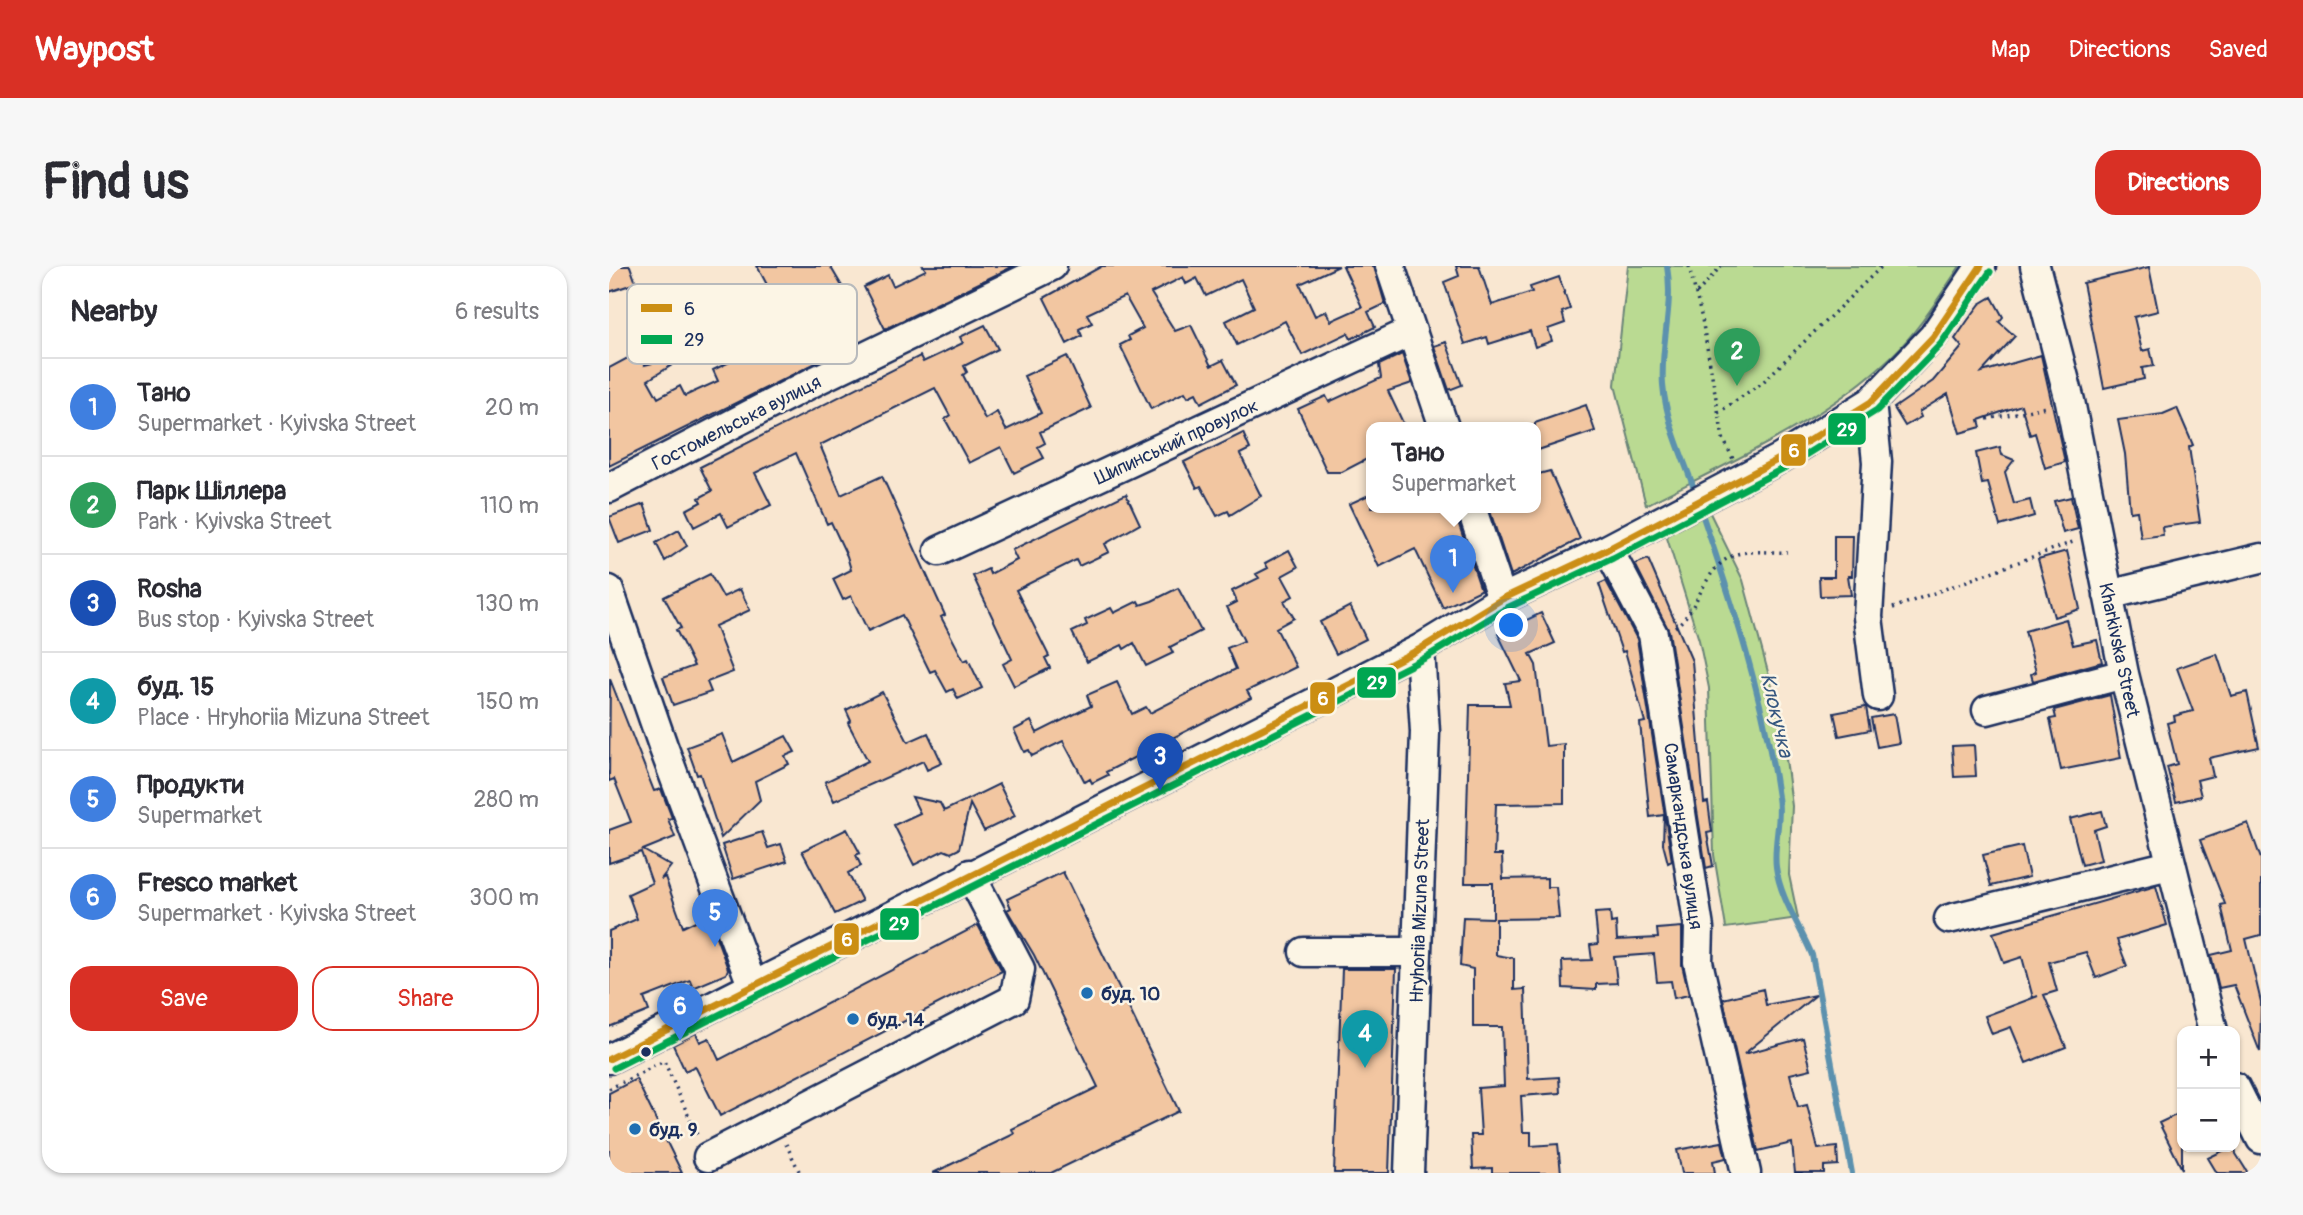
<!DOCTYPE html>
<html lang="en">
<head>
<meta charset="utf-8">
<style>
	:root { --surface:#fff; --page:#f7f7f7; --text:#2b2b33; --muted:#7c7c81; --line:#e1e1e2; --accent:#d93025 }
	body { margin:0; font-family:Pangolin,sans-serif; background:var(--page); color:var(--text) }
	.controls { position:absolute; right:21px; bottom:21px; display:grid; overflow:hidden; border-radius:14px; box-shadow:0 2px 5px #0004 }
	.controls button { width:63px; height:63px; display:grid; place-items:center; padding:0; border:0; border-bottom:2px solid var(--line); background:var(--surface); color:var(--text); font:35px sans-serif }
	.you { position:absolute; left:903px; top:360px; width:24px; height:24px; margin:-18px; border:5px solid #fff; border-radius:50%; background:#1a73e8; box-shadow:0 0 0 10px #1a73e833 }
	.badge { display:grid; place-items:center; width:46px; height:46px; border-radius:50%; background:var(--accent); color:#fff; font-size:23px; font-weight:700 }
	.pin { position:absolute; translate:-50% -58px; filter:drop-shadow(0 2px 4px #0008) }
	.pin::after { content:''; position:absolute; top:37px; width:24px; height:21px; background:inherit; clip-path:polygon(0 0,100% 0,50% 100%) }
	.popup { position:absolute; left:757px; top:156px; width:175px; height:91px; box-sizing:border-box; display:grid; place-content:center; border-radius:14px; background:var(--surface); filter:drop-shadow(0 2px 5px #0005); font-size:23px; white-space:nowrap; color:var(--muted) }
	.popup b { font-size:26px; color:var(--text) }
	.popup::after { content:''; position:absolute; left:50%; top:100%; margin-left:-14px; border:14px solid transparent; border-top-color:var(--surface) }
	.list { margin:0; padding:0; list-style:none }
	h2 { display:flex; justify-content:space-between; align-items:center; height:91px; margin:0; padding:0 28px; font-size:30px }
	h2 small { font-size:23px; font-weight:400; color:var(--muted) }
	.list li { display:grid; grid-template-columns:46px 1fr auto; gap:21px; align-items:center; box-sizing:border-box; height:98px; padding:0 28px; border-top:2px solid var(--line) }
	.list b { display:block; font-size:26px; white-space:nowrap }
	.list p { margin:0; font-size:23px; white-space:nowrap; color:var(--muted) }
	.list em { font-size:23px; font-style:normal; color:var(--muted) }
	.actions { display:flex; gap:14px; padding:21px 28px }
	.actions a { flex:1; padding:16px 0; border:2px solid var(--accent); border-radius:21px; text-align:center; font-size:24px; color:var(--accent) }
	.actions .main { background:var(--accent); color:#fff }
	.map { position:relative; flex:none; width:1652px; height:907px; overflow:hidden; border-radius:21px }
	header { display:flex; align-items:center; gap:42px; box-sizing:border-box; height:98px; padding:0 35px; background:var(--accent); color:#fff }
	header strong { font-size:33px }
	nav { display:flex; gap:38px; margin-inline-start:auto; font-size:24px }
	.intro { display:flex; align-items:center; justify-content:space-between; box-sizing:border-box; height:168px; padding:0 42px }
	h1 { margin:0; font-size:49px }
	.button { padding:18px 32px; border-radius:21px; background:var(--accent); color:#fff; font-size:24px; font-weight:700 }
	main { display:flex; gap:42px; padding:0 42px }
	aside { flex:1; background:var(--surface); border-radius:21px; box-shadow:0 2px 5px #0004 }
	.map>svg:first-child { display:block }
</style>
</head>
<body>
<header>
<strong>Waypost</strong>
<nav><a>Map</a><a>Directions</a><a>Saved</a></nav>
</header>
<div class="intro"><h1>Find us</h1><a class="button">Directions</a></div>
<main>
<aside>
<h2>Nearby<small>6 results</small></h2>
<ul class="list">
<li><span class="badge" style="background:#3f7fe0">1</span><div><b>Тано</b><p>Supermarket · Kyivska Street</p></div><em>20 m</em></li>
<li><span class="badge" style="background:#2e9e5b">2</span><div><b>Парк Шіллера</b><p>Park · Kyivska Street</p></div><em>110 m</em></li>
<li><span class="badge" style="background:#1a4fb4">3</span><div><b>Rosha</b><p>Bus stop · Kyivska Street</p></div><em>130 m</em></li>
<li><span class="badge" style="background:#0f9aa8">4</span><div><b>буд. 15</b><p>Place · Hryhoriia Mizuna Street</p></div><em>150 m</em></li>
<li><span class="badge" style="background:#3f7fe0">5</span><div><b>Продукти</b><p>Supermarket</p></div><em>280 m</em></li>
<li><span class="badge" style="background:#3f7fe0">6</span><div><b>Fresco market</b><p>Supermarket · Kyivska Street</p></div><em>300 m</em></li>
</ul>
<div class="actions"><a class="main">Save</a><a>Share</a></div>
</aside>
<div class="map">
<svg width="1652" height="907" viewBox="0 0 1652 907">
	<rect width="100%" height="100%" fill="#f9e7d1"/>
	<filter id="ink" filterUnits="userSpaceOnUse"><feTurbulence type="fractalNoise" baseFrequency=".0143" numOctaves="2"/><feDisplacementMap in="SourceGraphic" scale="14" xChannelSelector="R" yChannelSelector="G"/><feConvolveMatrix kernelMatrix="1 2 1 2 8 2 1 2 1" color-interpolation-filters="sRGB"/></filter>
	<g filter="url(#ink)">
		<path fill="#bada92" stroke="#6a8478" stroke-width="2" d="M 1019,0 L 1351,0 C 1330,31 1311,63 1283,90 C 1214,156 1121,196 1037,239 L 1006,119 Z
			M 1098,241 L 1134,314 L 1172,454 L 1183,540 L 1180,609 L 1189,652 L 1117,662 L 1105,589 L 1100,422 L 1090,374 L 1053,256 Z"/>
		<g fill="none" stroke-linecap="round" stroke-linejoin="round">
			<path stroke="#5b91ae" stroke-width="6" d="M 1058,0 C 1065,41 1051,79 1054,119 C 1057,156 1075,193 1087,228
				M 1091,242 C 1123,335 1155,433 1169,531 C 1173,554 1164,578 1167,601 C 1171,632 1191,660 1203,689 L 1243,907"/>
		</g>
		<path fill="#f2c6a1" stroke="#1b2f5e" stroke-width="2" d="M 7,0 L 21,0 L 27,17 L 0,26 L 0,2 Z
			M 148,0 L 221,0 L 237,27 L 225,34 L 247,77 L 0,200 L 0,102 L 28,87 L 35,99 L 70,91 L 71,94 L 39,114 L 49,132 L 71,120 L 76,130 L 109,115 L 104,104 L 160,77 L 149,53 L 171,43 Z
			M 314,0 L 405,0 L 276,63 L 255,21 L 279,9 L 284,20 L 317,4 Z
			M 493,0 L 730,0 L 691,18 L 706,50 L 717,45 L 722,55 L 753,41 L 734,0 L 765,0 L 776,38 L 759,46 L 766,61 L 742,73 L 739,67 L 693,89 L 676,55 L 628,79 L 617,55 L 645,41 L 632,13 L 597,30 L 588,12 L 577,18 L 574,11 L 542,27 L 566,65 L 582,59 L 602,100 L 614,94 L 627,119 L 592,137 L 587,127 L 579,131 L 576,126 L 542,143 L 511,79 L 521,74 L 519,70 L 534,62 L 516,30 L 478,48 L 483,57 L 470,63 L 473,70 L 458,78 L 435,32 Z
			M 847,0 L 870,0 L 883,39 L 923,26 L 921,21 L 950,11 L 961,43 L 953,46 L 956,57 L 939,63 L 943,75 L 926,81 L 921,65 L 880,78 L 878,71 L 856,78 L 835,16 L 850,10 Z
			M 1540,1 L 1549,45 L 1525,51 L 1533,85 L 1541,83 L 1545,100 L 1533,102 L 1535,113 L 1495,122 L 1474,17 Z
			M 1383,31 L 1394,51 L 1390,56 L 1406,70 L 1373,106 L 1432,89 L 1456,196 L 1436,202 L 1426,167 L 1421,169 L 1412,139 L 1370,154 L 1372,161 L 1351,167 L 1339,128 L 1310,146 L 1312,151 L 1296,160 L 1285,142 L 1324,115 L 1353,81 L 1346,73 L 1359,54 L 1371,38 Z
			M 110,41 L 123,62 L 109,70 L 96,50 Z
			M 376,59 L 389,83 L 355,100 L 358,106 L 354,109 L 376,153 L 388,146 L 397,164 L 432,147 L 415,110 L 458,90 L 482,142 L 431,166 L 436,177 L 429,181 L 435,192 L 405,207 L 392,181 L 360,197 L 336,153 L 341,150 L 326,122 L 211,179 L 232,229 L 273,210 L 336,349 L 332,351 L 355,395 L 359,393 L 373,422 L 349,433 L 344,423 L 338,426 L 326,404 L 321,406 L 293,349 L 259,365 L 242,330 L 234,334 L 224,313 L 242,304 L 238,290 L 222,256 L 218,258 L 187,187 L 146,207 L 162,239 L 119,261 L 112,247 L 85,261 L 77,244 L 92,236 L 90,232 L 103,225 L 91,201 L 311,90 L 314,96 L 354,77 L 351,71 Z
			M 837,76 L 853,119 L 840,124 L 825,80 Z
			M 793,88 L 803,117 L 779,125 L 796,161 L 762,161 L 762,191 L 733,206 L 718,206 L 689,143 L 717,130 L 720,136 L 772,112 L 770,99 Z
			M 977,139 L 986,165 L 926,185 L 926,157 Z
			M 1568,142 L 1584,179 L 1580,181 L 1591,256 L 1553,261 L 1554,269 L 1532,272 L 1528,245 L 1521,246 L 1516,188 L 1509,154 L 1554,148 Z
			M 634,167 L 641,183 L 631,188 L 652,230 L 621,249 L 619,245 L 608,250 L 592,220 L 588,222 L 575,196 Z
			M 1391,181 L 1393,189 L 1405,194 L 1396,206 L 1405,238 L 1421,234 L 1425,250 L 1391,260 L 1379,217 L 1373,218 L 1367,187 Z
			M 941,205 L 971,273 L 902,309 L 880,242 L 926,241 L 926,209 Z
			M 517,228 L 531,258 L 496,278 L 500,286 L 470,300 L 467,294 L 407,324 L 440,390 L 436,392 L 441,402 L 405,420 L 394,398 L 403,393 L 364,310 L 379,303 L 381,308 L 408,294 L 403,284 Z
			M 762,228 L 762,241 L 844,241 L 872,324 L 834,342 L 806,283 L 770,301 L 740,238 Z
			M 1462,231 L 1469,263 L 1454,267 L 1445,235 Z
			M 35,238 L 44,264 L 10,277 L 0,251 Z
			M 70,264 L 78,280 L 56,295 L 47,277 Z
			M 1225,270 L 1244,270 L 1243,310 L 1239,310 L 1242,329 L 1211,330 L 1210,311 L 1225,311 Z
			M 680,284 L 689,301 L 673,310 L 684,330 L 675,335 L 685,352 L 667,362 L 687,401 L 638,425 L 642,432 L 497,506 L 499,509 L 483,517 L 481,513 L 476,516 L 454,475 L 423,490 L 420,484 L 415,486 L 405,464 L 422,455 L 428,467 L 482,440 L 478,429 L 508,416 L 523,448 L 537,441 L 541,447 L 627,403 L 618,382 L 635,375 L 618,341 L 628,336 L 623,325 L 650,312 L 647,308 L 659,302 L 656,297 Z
			M 1458,285 L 1471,343 L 1445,351 L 1429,293 Z
			M 1039,293 L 1083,395 L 1095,537 L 1099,536 L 1103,566 L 1098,567 L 1104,600 L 1097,602 L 1060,365 L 1026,298 Z
			M 101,308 L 114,331 L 131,323 L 141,344 L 106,360 L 124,406 L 98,416 L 102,426 L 64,439 L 54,411 L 85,400 L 67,364 L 72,362 L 55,331 Z
			M 997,315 L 1028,373 L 1063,595 L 1059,597 L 1054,578 L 1055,549 L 1041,551 L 1031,457 L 1036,456 L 1016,385 L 1013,386 L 990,318 Z
			M 569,322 L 592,365 L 561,381 L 564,387 L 537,400 L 525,377 L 515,383 L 513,379 L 478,396 L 463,366 L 478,359 L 476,354 L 502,342 L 505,347 L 529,335 L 531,339 L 543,335 Z
			M 741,340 L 757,373 L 727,388 L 711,356 Z
			M 932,347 L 946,377 L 921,388 L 927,399 L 937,480 L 955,478 L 955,537 L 887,538 L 885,589 L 893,589 L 894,613 L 938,612 L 938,621 L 947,621 L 950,652 L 887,653 L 887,689 L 905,692 L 905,724 L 916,723 L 919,813 L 950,811 L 951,827 L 912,830 L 914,866 L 922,866 L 922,880 L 949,878 L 952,907 L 883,907 L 883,902 L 864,903 L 862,869 L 872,869 L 869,822 L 895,820 L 893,761 L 864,761 L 864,703 L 851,700 L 854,651 L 884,652 L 884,617 L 856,617 L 861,439 L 901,439 L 896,417 L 912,415 L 889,368 Z
			M 1457,353 L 1464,379 L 1488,374 L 1493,396 L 1424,415 L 1422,408 L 1427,406 L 1416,365 Z
			M 1608,388 L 1622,430 L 1638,426 L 1650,481 L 1600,492 L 1604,510 L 1588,514 L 1592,530 L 1567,536 L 1558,501 L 1568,498 L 1558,457 L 1566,455 L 1565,450 L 1584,445 L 1568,402 Z
			M 1,413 L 45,525 L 52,523 L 63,552 L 59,553 L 66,571 L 34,584 L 62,600 L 52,613 L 56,611 L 74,661 L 99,649 L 119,703 L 117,708 L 84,722 L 81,714 L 35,732 L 40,745 L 0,761 L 0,665 L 28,653 L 19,628 L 43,617 L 32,586 L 0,597 L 0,564 L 22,556 L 5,513 L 0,515 Z
			M 273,426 L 299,476 L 319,467 L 333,497 L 318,504 L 314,495 L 225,535 L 216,516 L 259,495 L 239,457 L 242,455 L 237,444 Z
			M 1501,429 L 1512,492 L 1452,504 L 1441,453 L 1447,452 L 1445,444 Z
			M 1257,441 L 1261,464 L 1230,470 L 1225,447 Z
			M 1285,448 L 1290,477 L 1268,481 L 1262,452 Z
			M 113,468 L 124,496 L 177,470 L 186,486 L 176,490 L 180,498 L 146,515 L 151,534 L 112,572 L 91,508 L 88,509 L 78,481 Z
			M 1365,479 L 1367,510 L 1345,511 L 1343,480 Z
			M 390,518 L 406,550 L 375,565 L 361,538 L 350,583 L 342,587 L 335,584 L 305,599 L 285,559 L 311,547 L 303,531 L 331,537 L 335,545 Z
			M 1493,545 L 1497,560 L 1485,564 L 1492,594 L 1473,599 L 1461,553 Z
			M 1639,557 L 1652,593 L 1652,669 L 1637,673 L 1652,736 L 1651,786 L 1625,719 L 1610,722 L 1602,689 L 1623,684 L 1612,639 L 1616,638 L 1591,574 Z
			M 238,563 L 251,587 L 247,589 L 252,600 L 239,607 L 253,635 L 226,648 L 193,585 Z
			M 153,566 L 159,582 L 172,578 L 178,595 L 124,613 L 113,579 Z
			M 1413,580 L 1420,611 L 1382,620 L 1374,589 Z
			M 454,606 L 570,845 L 442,907 L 324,907 L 405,868 L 403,863 L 489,821 L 425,689 L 398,644 L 402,642 L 398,633 Z
			M 1547,620 L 1558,659 L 1508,674 L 1518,700 L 1487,712 L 1477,686 L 1440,696 L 1448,725 L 1435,729 L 1457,781 L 1417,797 L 1402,761 L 1383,768 L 1376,750 L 1429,730 L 1424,732 L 1413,691 L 1395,697 L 1384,667 Z
			M 1001,646 L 1002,657 L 1007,656 L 1008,674 L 1049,672 L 1048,663 L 1073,661 L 1073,699 L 1080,729 L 1065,732 L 1062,715 L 1048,716 L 1045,688 L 1005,691 L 1008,717 L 987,718 L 987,724 L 954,722 L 953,695 L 983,694 L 981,679 L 989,678 L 986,647 Z
			M 369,659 L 393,705 L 111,850 L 86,800 L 76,805 L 64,779 L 87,767 L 91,776 L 100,772 L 110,794 Z
			M 733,703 L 787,703 L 780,907 L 725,907 Z
			M 1154,723 L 1157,739 L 1207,729 L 1135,788 L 1194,772 L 1202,803 L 1181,808 L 1189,841 L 1198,839 L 1209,883 L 1228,881 L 1229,899 L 1215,900 L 1215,907 L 1186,907 L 1183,877 L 1149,885 L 1114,733 Z
			M 27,813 L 73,907 L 4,907 L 0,900 L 0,827 Z
			M 1573,846 L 1573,903 L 1550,857 Z
			M 1113,876 L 1117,892 L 1104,895 L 1106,907 L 1073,907 L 1068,884 Z
			M 1626,879 L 1627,888 L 1639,907 L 1608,907 L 1599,892 Z"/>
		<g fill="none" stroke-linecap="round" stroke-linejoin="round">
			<defs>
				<path id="minor" d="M 781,0 L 835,161
					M 1426,0 L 1461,135 L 1515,408 L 1604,765
					M 1262,136 L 1268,196 L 1259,351 L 1269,430
					M 0,222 L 208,114 L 443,0
					M 862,241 L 893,333
					M 999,283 L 1044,368 L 1090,662 L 1089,696 L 1137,907
					M 330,285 L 803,65
					M 0,324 L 54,480 L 143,719
					M 1499,329 L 1652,292
					M 1378,444 L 1515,408
					M 1340,653 L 1561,599
					M 695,686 L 808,686
					M 0,793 L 811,383 L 893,333 L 999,283 L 1172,192 L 1262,136 L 1324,71 L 1372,0
					M 1626,821 L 1652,873
					M 99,891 L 405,733 L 411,703 L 361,608
					M 800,907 L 816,466 L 811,383"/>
			</defs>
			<use href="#minor" stroke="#1b2f5e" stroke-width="33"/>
			<path stroke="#1b2f5e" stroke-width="3.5" stroke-dasharray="2 5" stroke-linecap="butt" d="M 1080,0 L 1093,53 L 1114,172 L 1124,193
				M 1088,27 L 1112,0
				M 1109,147 L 1154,116 L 1273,0
				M 1378,153 L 1437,141
				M 1284,342 L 1464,276
				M 1066,361 C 1091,343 1093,304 1123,290 C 1137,283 1162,287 1178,286
				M 0,823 L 55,795 L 89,871
				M 177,878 L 191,907"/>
			<use href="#minor" stroke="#fcf5e5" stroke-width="28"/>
			<defs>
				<path id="bus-1" d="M 0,793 L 811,383 L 893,333 L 999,283 L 1172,192 L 1262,136 L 1324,71 L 1372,0"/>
				<path id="bus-2" d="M 5,802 L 816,392 L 898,342 L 1004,292 L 1177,201 L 1268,144 L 1332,78 L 1381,6"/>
			</defs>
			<use href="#bus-1" stroke="#fcf5e5" stroke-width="12"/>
			<use href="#bus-2" stroke="#fcf5e5" stroke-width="12"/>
			<use href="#bus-1" stroke="#cb8e13" stroke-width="7"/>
			<use href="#bus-2" stroke="#00a651" stroke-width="7"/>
		</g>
	</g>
	<g fill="#1f6fb2" stroke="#fcf5e5" stroke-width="2.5">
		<circle cx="478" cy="727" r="7"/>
		<circle cx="244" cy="753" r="7"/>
		<circle cx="26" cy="863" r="7"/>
	</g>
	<circle fill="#1b2f5e" stroke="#fcf5e5" stroke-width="2.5" cx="37" cy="786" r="6"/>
	<g text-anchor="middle" stroke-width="5" stroke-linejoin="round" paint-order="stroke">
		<g font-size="19" fill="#1b2f5e" stroke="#fcf5e5">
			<text transform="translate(127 156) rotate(-27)" y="7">Гостомельська вулиця</text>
			<text transform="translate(567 175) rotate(-25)" y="7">Шипинський провулок</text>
			<text transform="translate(1511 384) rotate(78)" y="7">Kharkivska Street</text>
			<text transform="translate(1075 570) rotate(82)" y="7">Самаркандська вулиця</text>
			<text transform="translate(810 645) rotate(-88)" y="7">Hryhoriia Mizuna Street</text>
		</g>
		<g font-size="19" font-weight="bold" fill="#1b2f5e" stroke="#fcf5e5" text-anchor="start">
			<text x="492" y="734">буд. 10</text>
			<text x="258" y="760">буд. 14</text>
			<text x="40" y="870">буд. 9</text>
		</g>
		<g font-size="21" font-style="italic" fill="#365880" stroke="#fcf5e5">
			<text transform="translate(1168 449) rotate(77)" y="7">Клокучка</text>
		</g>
	</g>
	<rect x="18" y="18" width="230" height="80" rx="10" fill="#fcf5e5" stroke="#b8babc" stroke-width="2"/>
	<rect x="32" y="38" width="31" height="8" fill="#cb8e13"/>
	<rect x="32" y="69" width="31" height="9" fill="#00a651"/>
	<g font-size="19" fill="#1b2f5e">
		<text x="75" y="49">6</text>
		<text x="75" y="80">29</text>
	</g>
	<g stroke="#fcf5e5" stroke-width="2.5">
		<rect x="1218" y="146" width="40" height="34" rx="7" fill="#00a651"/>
		<rect x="1171" y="167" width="27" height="34" rx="7" fill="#cb8e13"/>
		<rect x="747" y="400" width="41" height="33" rx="7" fill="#00a651"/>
		<rect x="700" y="415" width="27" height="34" rx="7" fill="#cb8e13"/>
		<rect x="270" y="641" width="41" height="34" rx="7" fill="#00a651"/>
		<rect x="224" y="656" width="27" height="34" rx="7" fill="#cb8e13"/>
	</g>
	<g font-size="19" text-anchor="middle" font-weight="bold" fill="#fff">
		<text x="1238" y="170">29</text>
		<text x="1185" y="191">6</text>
		<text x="768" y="423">29</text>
		<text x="714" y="439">6</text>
		<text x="290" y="664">29</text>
		<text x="238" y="680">6</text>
	</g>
</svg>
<div class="controls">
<button>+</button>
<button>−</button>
</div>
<div class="you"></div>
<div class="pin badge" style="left:844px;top:327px;background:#3f7fe0">1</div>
<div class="popup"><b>Тано</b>Supermarket</div>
<div class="pin badge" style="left:1128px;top:120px;background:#2e9e5b">2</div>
<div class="pin badge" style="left:551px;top:525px;background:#1a4fb4">3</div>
<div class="pin badge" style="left:756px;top:802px;background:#0f9aa8">4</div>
<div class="pin badge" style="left:106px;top:681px;background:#3f7fe0">5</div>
<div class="pin badge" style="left:71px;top:775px;background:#3f7fe0">6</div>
</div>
</main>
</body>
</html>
